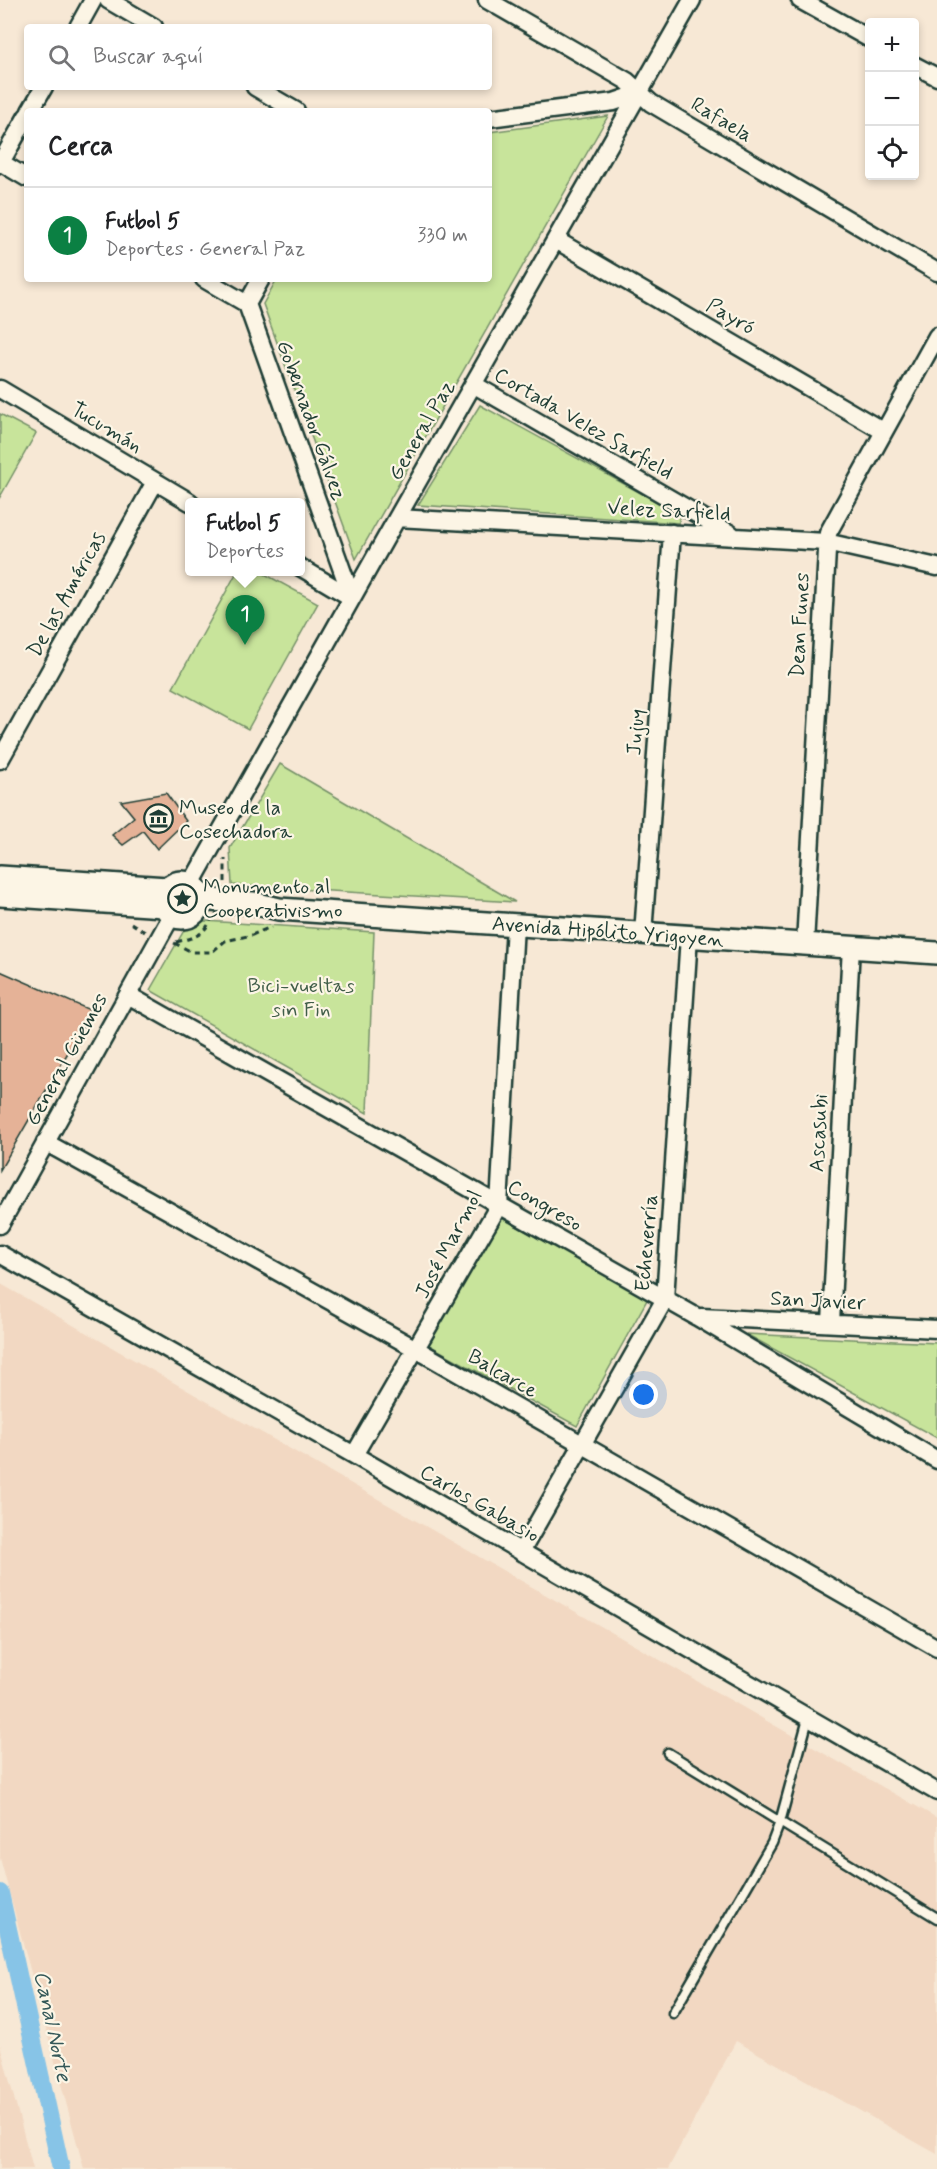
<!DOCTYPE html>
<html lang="es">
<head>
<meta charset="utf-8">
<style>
	:root { --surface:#fff; --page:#f6f6f6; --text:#202124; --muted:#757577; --line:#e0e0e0; --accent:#0b8043 }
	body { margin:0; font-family:Mynerve,sans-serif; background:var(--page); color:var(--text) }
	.controls { position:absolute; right:18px; top:18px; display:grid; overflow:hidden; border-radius:6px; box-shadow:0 3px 9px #0003 }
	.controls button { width:54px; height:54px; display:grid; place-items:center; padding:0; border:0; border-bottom:2px solid var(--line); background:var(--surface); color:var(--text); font:30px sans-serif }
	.you { position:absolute; left:644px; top:1395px; width:21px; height:21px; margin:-15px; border:4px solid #fff; border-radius:50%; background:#1a73e8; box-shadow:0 0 0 9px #1a73e833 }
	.badge { display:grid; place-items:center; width:39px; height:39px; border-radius:50%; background:var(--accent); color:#fff; font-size:20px; font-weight:700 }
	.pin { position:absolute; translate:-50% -50px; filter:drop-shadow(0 2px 3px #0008) }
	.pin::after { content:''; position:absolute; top:32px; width:21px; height:18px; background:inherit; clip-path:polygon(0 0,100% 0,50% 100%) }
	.popup { position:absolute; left:185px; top:498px; width:120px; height:78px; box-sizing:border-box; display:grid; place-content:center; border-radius:6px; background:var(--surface); filter:drop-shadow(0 2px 4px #0005); font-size:20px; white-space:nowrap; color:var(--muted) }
	.popup b { font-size:22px; color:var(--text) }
	.popup::after { content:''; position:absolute; left:50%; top:100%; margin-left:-12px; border:12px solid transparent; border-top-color:var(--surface) }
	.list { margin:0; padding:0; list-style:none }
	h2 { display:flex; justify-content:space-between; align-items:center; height:78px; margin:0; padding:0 24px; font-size:26px }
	h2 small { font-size:20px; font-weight:400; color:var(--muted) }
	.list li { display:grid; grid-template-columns:39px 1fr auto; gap:18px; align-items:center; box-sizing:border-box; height:96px; padding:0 24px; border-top:2px solid var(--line) }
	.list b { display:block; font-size:22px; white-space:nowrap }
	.list p { margin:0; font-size:20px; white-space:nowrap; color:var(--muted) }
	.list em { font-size:20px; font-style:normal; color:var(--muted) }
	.icon { flex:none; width:33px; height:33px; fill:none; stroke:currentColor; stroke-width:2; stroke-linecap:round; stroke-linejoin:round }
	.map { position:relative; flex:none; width:937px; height:2169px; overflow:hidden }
	.search { position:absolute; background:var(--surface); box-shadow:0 3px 9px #0003; left:24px; top:24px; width:468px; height:66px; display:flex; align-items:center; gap:15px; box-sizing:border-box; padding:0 21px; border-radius:6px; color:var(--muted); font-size:22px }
	.panel { position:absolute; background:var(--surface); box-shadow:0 3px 9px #0003; left:24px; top:108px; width:468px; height:174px; border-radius:6px }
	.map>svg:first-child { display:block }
</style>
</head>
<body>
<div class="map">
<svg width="937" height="2169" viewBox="0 0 937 2169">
	<rect width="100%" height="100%" fill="#f7e8d5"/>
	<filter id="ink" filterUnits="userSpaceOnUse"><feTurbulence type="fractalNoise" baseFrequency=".0167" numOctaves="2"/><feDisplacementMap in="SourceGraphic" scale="12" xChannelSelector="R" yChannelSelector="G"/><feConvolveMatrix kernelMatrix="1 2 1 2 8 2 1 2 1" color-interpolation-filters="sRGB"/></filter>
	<g filter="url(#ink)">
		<path fill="#f2d8c2" d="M 1,1284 L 937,1818 L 937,2154 L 736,2041 L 668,2169 L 84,2169 L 0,1858 Z
			M 0,2045 L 33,2169 L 0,2169 Z"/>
		<path fill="#c8e49b" stroke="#749068" stroke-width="1.5" d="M 608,116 L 356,559 L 263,304 L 277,279 L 489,279 L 489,132 Z
			M 480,405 L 679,514 L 679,523 L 418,505 Z
			M 0,414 L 36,433 L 0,497 Z
			M 237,572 L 261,572 L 318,603 L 248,729 L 173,688 Z
			M 280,764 L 515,902 L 232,885 L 230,848 Z
			M 190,920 L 374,932 L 367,1113 L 150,990 Z
			M 498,1216 L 648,1298 L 577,1426 L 427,1344 Z
			M 746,1334 L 937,1343 L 937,1438 Z"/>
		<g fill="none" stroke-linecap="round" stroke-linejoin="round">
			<path stroke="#87c4e7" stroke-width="18" d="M 0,1893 L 61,2169"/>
		</g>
		<path fill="#e5b297" stroke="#1f3d34" stroke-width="1.5" d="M 166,793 L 186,821 L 157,849 L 143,831 L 123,845 L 112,835 L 134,817 L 121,801 Z
			M 0,971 L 92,1011 L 0,1170 Z"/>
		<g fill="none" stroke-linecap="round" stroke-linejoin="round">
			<defs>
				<path id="service" d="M 808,1719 L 780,1822 L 937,1918
					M 668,1753 L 780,1822 L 772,1843 L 673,2013"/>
				<path id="minor" d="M 108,0 L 154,27
					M 487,0 L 627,81 L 651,103 L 937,272
					M 800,0 L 870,39
					M 78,27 L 93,0
					M 914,65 L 937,77
					M 255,87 L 296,111
					M 30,111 L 44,87
					M 489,118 L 614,102 L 640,93
					M 0,162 L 27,178
					M 0,164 L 27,116
					M 556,240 L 883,431
					M 204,279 L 247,304 L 352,598
					M 247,304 L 261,279
					M 473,384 L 731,534
					M 0,389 L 190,502
					M 397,518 L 826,542 L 937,567
					M 300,567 L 352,598
					M 0,760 L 155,482
					M 191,884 L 397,518 L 692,0
					M 643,934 L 672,533
					M 805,944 L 828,533 L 937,336
					M 128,995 L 697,1317 L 937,1460
					M 45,1142 L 416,1349 L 937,1648
					M 0,1225 L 172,915
					M 0,1254 L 354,1455 L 937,1792
					M 701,1317 L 937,1329
					M 831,1322 L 851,947
					M 354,1455 L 499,1205 L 515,925
					M 521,1552 L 665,1299 L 689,936"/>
				<path id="tertiary" d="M 0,877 L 167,888
					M164 900a18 18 0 1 1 36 0a18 18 0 1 1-36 0Z
					M 0,895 L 164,906
					M 199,895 L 210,900 L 253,903 L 279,909 L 937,953"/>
			</defs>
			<use href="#service" stroke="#1f3d34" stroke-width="13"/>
			<use href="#minor" stroke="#1f3d34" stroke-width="21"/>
			<use href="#tertiary" stroke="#1f3d34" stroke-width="26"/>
			<path stroke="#1f3d34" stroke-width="3" stroke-dasharray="6 4.5" stroke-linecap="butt" d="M 225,882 L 225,859
				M 131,923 L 145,932
				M 176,942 C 193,938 204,936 211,919
				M 174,943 L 192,952 L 212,952 L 225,941 L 252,935 L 271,927"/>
			<use href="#service" stroke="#fcf5e5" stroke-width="8"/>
			<use href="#minor" stroke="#fcf5e5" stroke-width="16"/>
			<use href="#tertiary" stroke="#fcf5e5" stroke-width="21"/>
		</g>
	</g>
	<defs>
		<symbol id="museum-ring" viewBox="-11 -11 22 22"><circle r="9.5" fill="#fcf5e5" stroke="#1f3d34" stroke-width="1.5"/><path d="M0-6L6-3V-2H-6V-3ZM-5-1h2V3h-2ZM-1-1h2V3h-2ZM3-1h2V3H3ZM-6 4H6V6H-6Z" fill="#1f3d34"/></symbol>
		<symbol id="sight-ring" viewBox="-11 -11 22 22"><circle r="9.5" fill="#fcf5e5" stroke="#1f3d34" stroke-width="1.5"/><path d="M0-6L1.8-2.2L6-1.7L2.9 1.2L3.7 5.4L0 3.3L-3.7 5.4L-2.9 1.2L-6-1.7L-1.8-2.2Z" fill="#1f3d34"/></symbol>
	</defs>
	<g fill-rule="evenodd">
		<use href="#museum-ring" x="142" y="802" width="33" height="33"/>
		<use href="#sight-ring" x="166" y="882" width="33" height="33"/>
	</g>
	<g text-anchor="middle" stroke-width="4.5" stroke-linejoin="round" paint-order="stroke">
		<g font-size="21" fill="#1f3d34" stroke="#fcf5e5">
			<text transform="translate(722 119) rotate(31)" y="7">Rafaela</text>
			<text transform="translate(731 316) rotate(30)" y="7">Payró</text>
			<text transform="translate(312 420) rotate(70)" y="7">Gobernador Gálvez</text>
			<text transform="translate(584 423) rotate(30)" y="7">Cortada Velez Sarfield</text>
			<text transform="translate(107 427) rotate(31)" y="7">Tucumán</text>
			<text transform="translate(421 430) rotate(-60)" y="7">General Paz</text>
			<text transform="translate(669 510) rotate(3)" y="7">Velez Sarfield</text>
			<text transform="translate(66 594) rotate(-61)" y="7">De las Américas</text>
			<text transform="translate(799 625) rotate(-87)" y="7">Dean Funes</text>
			<text transform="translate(635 732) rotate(-86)" y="7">Jujuy</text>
			<text transform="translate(608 931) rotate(4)" y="7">Avenida Hipólito Yrigoyen</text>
			<text transform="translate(66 1059) rotate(-61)" y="7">General Güemes</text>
			<text transform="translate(818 1133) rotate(-87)" y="7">Ascasubi</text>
			<text transform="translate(545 1205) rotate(30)" y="7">Congreso</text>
			<text transform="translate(646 1243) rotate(-85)" y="7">Echeverría</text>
			<text transform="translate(448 1244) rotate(-62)" y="7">José Marmol</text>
			<text transform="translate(818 1300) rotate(3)" y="7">San Javier</text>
			<text transform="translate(503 1373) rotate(30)" y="7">Balcarce</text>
			<text transform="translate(480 1503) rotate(30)" y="7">Carlos Gabasio</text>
		</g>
		<g font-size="21" fill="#1f3d34" stroke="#fcf5e5" text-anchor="start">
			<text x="179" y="814">Museo de la<tspan x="179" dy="24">Cosechadora</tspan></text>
			<text x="203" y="893">Monumento al<tspan x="203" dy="24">Cooperativismo</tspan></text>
		</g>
		<g font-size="21" fill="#415e49" stroke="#fcf5e5">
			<text x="301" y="992">Bici-vueltas<tspan x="301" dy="24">sin Fin</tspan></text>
		</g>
		<g font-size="22" font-style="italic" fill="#345858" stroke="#fcf5e5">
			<text transform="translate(54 2026) rotate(78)" y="8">Canal Norte</text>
		</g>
	</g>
</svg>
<div class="controls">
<button>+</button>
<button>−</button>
<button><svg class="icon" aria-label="locate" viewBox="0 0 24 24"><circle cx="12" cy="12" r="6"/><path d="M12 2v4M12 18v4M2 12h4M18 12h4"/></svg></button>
</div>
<div class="you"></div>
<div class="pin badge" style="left:245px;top:645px">1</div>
<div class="popup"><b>Futbol 5</b>Deportes</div>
<div class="search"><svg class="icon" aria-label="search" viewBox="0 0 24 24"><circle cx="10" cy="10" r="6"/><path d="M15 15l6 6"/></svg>Buscar aquí</div>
<section class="panel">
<h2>Cerca<small></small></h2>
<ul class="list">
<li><span class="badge">1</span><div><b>Futbol 5</b><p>Deportes · General Paz</p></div><em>330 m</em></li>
</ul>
</section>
</div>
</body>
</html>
